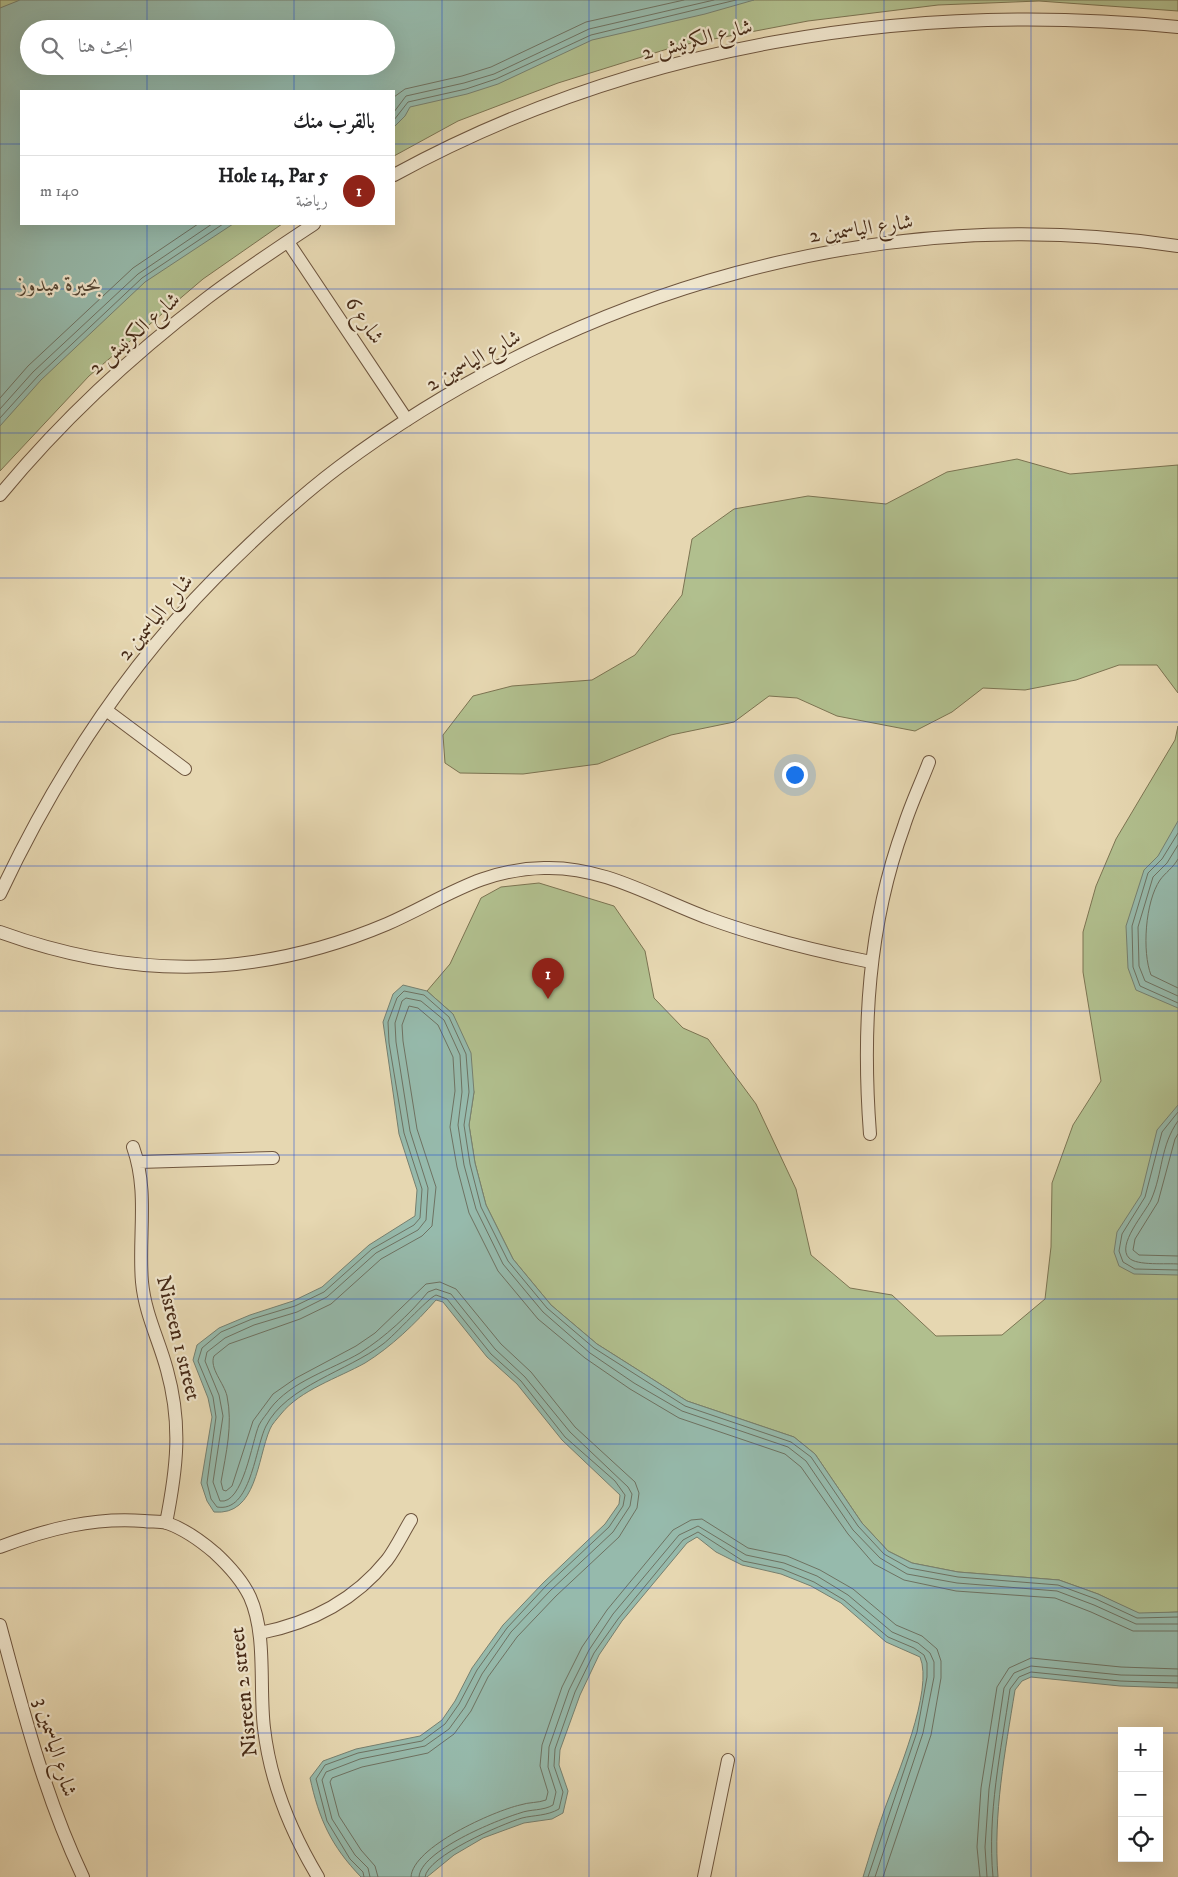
<!DOCTYPE html>
<html lang="ar">
<head>
<meta charset="utf-8">
<style>
	:root { --surface:#fff; --page:#f6f6f6; --text:#202124; --muted:#757577; --line:#e0e0e0; --accent:#8f2418 }
	body { margin:0; font-family:"IM FELL DW Pica",Amiri,serif; background:var(--page); color:var(--text); direction:rtl }
	.controls { position:absolute; right:15px; bottom:15px; display:grid; overflow:hidden; border-radius:0px; box-shadow:0 5px 20px #0002 }
	.controls button { width:45px; height:45px; display:grid; place-items:center; padding:0; border:0; border-bottom:1px solid var(--line); background:var(--surface); color:var(--text); font:25px sans-serif }
	.you { position:absolute; left:794px; top:774px; width:18px; height:18px; margin:-12px; border:4px solid #fff; border-radius:50%; background:#1a73e8; box-shadow:0 0 0 8px #1a73e833 }
	.badge { display:grid; place-items:center; width:32px; height:32px; border-radius:50%; background:var(--accent); color:#fff; font-size:16px; font-weight:700 }
	.pin { position:absolute; translate:-50% -41px; filter:drop-shadow(0 1px 2px #0008) }
	.pin::after { content:''; position:absolute; top:26px; width:18px; height:15px; background:inherit; clip-path:polygon(0 0,100% 0,50% 100%) }
	.list { margin:0; padding:0; list-style:none }
	h2 { display:flex; justify-content:space-between; align-items:center; height:65px; margin:0; padding:0 20px; font-size:21px }
	h2 small { font-size:16px; font-weight:400; color:var(--muted) }
	.list li { display:grid; grid-template-columns:32px 1fr auto; gap:15px; align-items:center; box-sizing:border-box; height:70px; padding:0 20px; border-top:1px solid var(--line) }
	.list b { display:block; font-size:19px; white-space:nowrap }
	.list p { margin:0; font-size:16px; white-space:nowrap; color:var(--muted) }
	.list em { font-size:16px; font-style:normal; color:var(--muted) }
	.icon { flex:none; width:28px; height:28px; fill:none; stroke:currentColor; stroke-width:2; stroke-linecap:round; stroke-linejoin:round }
	.map { position:relative; flex:none; width:1178px; height:1877px; overflow:hidden; direction:ltr }
	.search { position:absolute; background:var(--surface); box-shadow:0 5px 20px #0002; left:20px; top:20px; width:375px; height:55px; display:flex; align-items:center; gap:12px; box-sizing:border-box; padding:0 18px; border-radius:28px; color:var(--muted); font-size:19px }
	.panel { position:absolute; background:var(--surface); box-shadow:0 5px 20px #0002; left:20px; top:90px; width:375px; height:135px; border-radius:0px; direction:rtl }
	.map>svg:first-child { display:block }
</style>
</head>
<body>
<div class="map">
<svg width="1178" height="1877" viewBox="0 0 1178 1877">
	<rect width="100%" height="100%" fill="#e6d7b1"/>
	<filter id="stains"><feTurbulence type="fractalNoise" baseFrequency=".004" numOctaves="4"/><feColorMatrix values="0 0 0 0 .2 0 0 0 0 .09 0 0 0 0 .02 0 0 0 .5 -.17"/></filter>
	<radialGradient id="worn" r=".72"><stop offset=".6" stop-color="#630" stop-opacity="0"/><stop offset="1" stop-color="#630" stop-opacity=".3"/></radialGradient>
	<path fill="#b1bf8e" stroke="#7c7452" fill-rule="evenodd" d="M 0,0 L 1178,0 L 1178,11 L 1039,1 L 938,5 L 808,21 L 677,46 L 558,83 L 458,121 L 394,156 L 394,91 L 21,91 L 21,224 L 282,224 L 203,279 L 89,376 L 0,471 ZM 29,29 L 386,29 L 386,66 L 29,66 Z
		M 1017,459 L 1070,474 L 1178,465 L 1178,693 L 1157,665 L 1119,665 L 1076,680 L 1025,690 L 983,688 L 952,712 L 915,731 L 837,716 L 797,698 L 769,696 L 734,722 L 671,735 L 598,764 L 523,774 L 460,773 L 445,763 L 443,735 L 473,696 L 512,686 L 592,680 L 635,655 L 682,595 L 692,539 L 734,509 L 808,496 L 886,504 L 947,472 Z
		M 1178,726 L 1178,1612 L 1139,1614 L 1098,1594 L 1059,1580 L 958,1572 L 912,1563 L 888,1551 L 862,1523 L 815,1454 L 794,1437 L 687,1401 L 597,1344 L 551,1305 L 513,1259 L 486,1205 L 475,1163 L 469,1125 L 474,1092 L 453,1014 L 427,991 L 450,964 L 481,898 L 501,887 L 539,883 L 614,906 L 645,951 L 654,998 L 683,1028 L 708,1039 L 756,1104 L 796,1189 L 811,1255 L 850,1288 L 892,1295 L 936,1336 L 1002,1335 L 1045,1299 L 1051,1247 L 1052,1183 L 1073,1125 L 1101,1081 L 1083,972 L 1083,932 L 1096,886 L 1116,839 L 1175,740 Z"/>
	<path fill="#96baac" stroke="#768070" fill-rule="evenodd" d="M 20,0 L 754,0 L 705,14 L 592,40 L 498,84 L 467,94 L 410,107 L 405,116 L 394,127 L 394,91 L 21,91 L 21,224 L 233,224 L 145,282 L 41,380 L 0,426 L 0,8 ZM 29,29 L 386,29 L 386,66 L 29,66 Z
		M 1178,821 L 1178,1008 L 1136,990 L 1128,968 L 1126,926 L 1144,870 L 1158,856 Z
		M 403,985 L 427,991 L 453,1014 L 471,1053 L 474,1092 L 469,1125 L 475,1163 L 486,1205 L 513,1259 L 551,1305 L 597,1344 L 687,1401 L 794,1437 L 815,1454 L 862,1523 L 888,1551 L 912,1563 L 958,1572 L 1059,1580 L 1098,1594 L 1139,1613 L 1178,1612 L 1178,1688 L 1120,1686 L 1031,1677 L 1022,1681 L 1015,1690 C 1005,1752 993,1814 998,1877 L 863,1877 C 870,1855 876,1833 884,1811 C 896,1777 934,1690 920,1657 L 886,1642 L 841,1603 L 811,1586 L 781,1574 L 742,1565 L 716,1552 L 697,1537 L 687,1543 L 622,1621 L 599,1655 L 580,1695 L 560,1750 L 559,1765 L 568,1791 L 563,1813 L 552,1819 L 524,1823 L 483,1838 L 454,1855 L 427,1877 L 361,1877 C 331,1846 319,1819 310,1778 L 323,1761 L 356,1749 L 420,1736 L 442,1720 L 455,1701 L 472,1668 L 503,1625 L 543,1583 L 605,1524 L 619,1504 L 620,1495 L 562,1440 L 517,1384 L 487,1357 L 443,1302 L 436,1300 C 416,1323 391,1347 365,1363 C 338,1378 300,1390 281,1414 C 277,1419 272,1424 270,1429 C 257,1459 257,1516 214,1512 L 207,1501 L 201,1483 L 212,1417 L 208,1398 L 193,1360 L 197,1345 L 219,1328 L 250,1315 L 293,1301 L 322,1287 L 369,1245 L 415,1216 L 417,1190 L 399,1134 L 383,1022 L 393,994 Z
		M 1178,1105 L 1178,1275 L 1134,1274 L 1119,1266 L 1114,1252 L 1117,1232 L 1141,1195 L 1157,1130 Z"/>
	<g fill="none" stroke-linecap="round" stroke-linejoin="round">
		<path stroke="#6e7262" stroke-width="1" d="M 394,97 L 405,89 L 462,76 L 491,67 L 586,22 L 684,0
			M 394,112 L 406,96 L 464,83 L 494,74 L 589,29 L 714,0
			M 394,120 L 408,102 L 466,89 L 496,79 L 591,35 L 736,0
			M 0,398 L 28,366 L 133,268 L 198,224
			M 0,409 L 33,372 L 138,274 L 212,224
			M 0,418 L 38,376 L 142,278 L 223,224
			M 1178,833 L 1162,859 L 1148,873 L 1132,926 L 1133,967 L 1140,986 L 1178,1003
			M 1178,845 L 1167,863 L 1153,877 L 1138,927 L 1139,966 L 1145,981 L 1178,996
			M 1178,859 C 1173,868 1165,873 1160,880 C 1145,902 1142,952 1151,975 L 1178,988
			M 1178,1112 L 1162,1132 L 1145,1197 L 1122,1234 L 1119,1251 L 1123,1262 L 1135,1269 L 1178,1270
			M 1178,1121 C 1160,1146 1163,1173 1151,1200 C 1145,1213 1116,1245 1129,1258 C 1137,1266 1167,1263 1178,1264
			M 1178,1134 L 1175,1139 L 1158,1202 L 1135,1239 L 1133,1250 L 1139,1255 L 1178,1256
			M 364,1877 L 363,1872 L 350,1859 L 327,1821 L 316,1779 L 325,1765 L 358,1753 L 422,1741 L 445,1724 L 459,1704 L 477,1670 L 507,1628 L 546,1586 L 609,1527 L 623,1506 L 625,1495 L 615,1481 L 565,1437 L 521,1381 L 491,1354 L 447,1299 L 436,1295 C 428,1298 394,1336 383,1344 C 348,1371 286,1386 266,1426 C 255,1448 251,1513 217,1507 L 211,1499 L 207,1483 L 216,1417 L 213,1397 L 198,1361 L 202,1348 L 221,1332 L 252,1319 L 295,1306 L 324,1292 L 372,1249 L 414,1225 L 420,1218 L 422,1189 L 404,1133 L 389,1043 L 388,1022 L 397,998 L 404,991 L 424,995 L 449,1017 L 466,1054 L 469,1092 L 464,1125 L 470,1164 L 481,1207 L 508,1261 L 547,1308 L 594,1348 L 685,1406 L 791,1442 L 811,1457 L 858,1526 L 884,1554 L 909,1568 L 958,1577 L 1058,1585 L 1096,1599 L 1137,1618 L 1178,1617
			M 370,1877 L 368,1868 L 355,1855 L 332,1819 L 322,1780 L 326,1772 L 360,1759 L 425,1746 L 449,1729 L 465,1707 L 482,1674 L 511,1632 L 550,1591 L 613,1532 L 630,1506 L 632,1494 L 628,1487 L 570,1432 L 525,1377 L 495,1349 L 451,1294 L 436,1289 L 428,1292 C 409,1315 385,1337 360,1353 C 331,1370 291,1381 270,1409 C 267,1414 262,1419 259,1425 C 252,1441 243,1505 220,1501 L 213,1482 L 223,1416 L 219,1395 L 205,1361 L 207,1352 L 225,1338 L 254,1325 L 297,1312 L 327,1297 L 376,1253 L 418,1230 L 426,1220 L 428,1188 L 410,1131 L 396,1042 L 395,1023 L 402,1001 L 406,998 L 421,1001 L 444,1020 L 460,1055 L 462,1092 L 458,1125 L 464,1165 L 476,1209 L 503,1264 L 543,1312 L 590,1353 L 634,1383 L 682,1411 L 788,1447 L 806,1461 L 853,1530 L 880,1558 L 907,1574 L 957,1583 L 1057,1591 L 1094,1605 L 1136,1624 L 1178,1624
			M 378,1877 L 375,1866 L 361,1850 L 339,1816 L 330,1782 L 332,1778 L 362,1767 L 428,1753 L 454,1734 L 471,1711 L 488,1677 L 517,1637 L 556,1596 L 619,1537 L 637,1508 L 639,1493 L 635,1482 L 575,1427 L 531,1372 L 501,1344 L 456,1289 L 440,1282 L 426,1284 L 375,1333 L 356,1346 L 296,1378 L 273,1394 L 253,1421 L 232,1486 L 226,1491 L 223,1490 L 221,1482 C 226,1453 233,1425 227,1396 C 224,1383 209,1368 214,1356 L 229,1344 L 300,1319 L 331,1304 L 381,1259 L 422,1236 L 432,1226 L 436,1187 L 417,1129 L 403,1041 L 402,1025 L 409,1006 L 418,1008 L 438,1025 L 453,1057 L 455,1091 L 450,1127 L 457,1167 L 469,1213 L 498,1271 L 538,1319 L 585,1358 L 630,1389 L 679,1418 L 785,1454 L 801,1467 L 848,1534 L 874,1564 L 904,1580 L 956,1591 L 1055,1598 L 1091,1612 L 1133,1631 L 1178,1631
			M 411,1877 C 412,1847 494,1811 520,1805 C 529,1802 538,1803 546,1800 L 548,1792 L 540,1766 L 542,1745 L 562,1687 L 582,1647 L 607,1610 L 673,1530 L 691,1520 L 702,1519 L 748,1548 L 787,1556 L 820,1570 L 853,1589 L 896,1625 L 922,1636 L 937,1649 L 941,1661 L 941,1678 L 931,1735 L 883,1877
			M 419,1877 C 420,1851 497,1820 520,1813 C 530,1809 543,1811 553,1805 L 556,1792 L 548,1767 L 549,1747 L 569,1690 L 589,1650 L 613,1614 L 679,1535 L 698,1526 L 746,1555 L 784,1563 L 817,1576 L 848,1595 L 892,1632 L 918,1643 L 930,1653 L 934,1662 L 934,1677 L 923,1733 L 875,1877
			M 425,1877 C 427,1856 502,1824 522,1818 C 534,1815 547,1816 559,1809 L 563,1792 L 554,1766 L 555,1749 L 575,1692 L 594,1653 L 618,1619 L 683,1540 L 698,1532 L 743,1561 L 782,1569 L 814,1582 L 844,1600 L 888,1637 L 914,1648 L 924,1655 L 927,1663 L 927,1677 L 917,1732 L 868,1877
			M 980,1877 L 977,1847 L 981,1788 L 997,1687 L 1009,1668 L 1031,1658 L 1121,1667 L 1178,1669
			M 987,1877 L 985,1847 L 989,1789 L 1004,1688 L 1014,1673 L 1031,1666 L 1121,1675 L 1178,1676
			M 993,1877 C 987,1814 1001,1751 1010,1689 L 1019,1677 L 1031,1672 L 1120,1681 L 1178,1683"/>
		<defs>
			<path id="minor" d="M 394,175 C 632,45 909,0 1178,27
				M 288,242 L 407,420
				M 0,495 C 61,421 131,356 207,298 C 241,272 278,248 314,224
				M 106,710 L 185,769
				M 0,894 C 54,779 125,669 215,578 C 254,539 295,500 339,467 C 577,289 882,201 1178,246
				M 0,932 C 132,980 257,979 387,924 C 442,900 480,869 544,868 C 604,866 654,898 708,918 C 762,938 816,951 871,962
				M 870,1134 C 862,1029 868,925 904,826 C 911,804 921,783 929,762
				M 133,1147 C 149,1192 138,1236 142,1282 C 145,1314 159,1340 167,1370 C 182,1424 177,1468 166,1523
				M 139,1162 L 273,1158
				M 0,1547 C 47,1529 94,1517 144,1521 C 151,1522 160,1521 167,1523 C 184,1529 201,1541 215,1553 C 228,1565 242,1580 250,1597 C 267,1635 259,1687 264,1728 C 270,1781 291,1832 318,1877
				M 0,1625 C 23,1711 45,1797 83,1877
				M 260,1633 C 311,1623 354,1601 387,1560 C 396,1548 403,1533 411,1520
				M 704,1877 L 728,1760"/>
		</defs>
		<use href="#minor" stroke="#6e553e" stroke-width="14"/>
		<use href="#minor" stroke="#efe5cc" stroke-width="12"/>
	</g>
	<path fill="none" stroke="#1d4ed8" stroke-width="1" stroke-opacity="0.55" d="M 147,0 L 147,29M 294,0 L 294,29M 442,0 L 442,1877M 589,0 L 589,1877M 736,0 L 736,1877M 884,0 L 884,1877M 1031,0 L 1031,1877M 147,66 L 147,91M 294,66 L 294,91M 0,144 L 21,144M 394,144 L 1178,144M 147,224 L 147,1877M 294,224 L 294,1877M 0,289 L 1178,289M 0,433 L 1178,433M 0,578 L 1178,578M 0,722 L 1178,722M 0,866 L 1178,866M 0,1011 L 1178,1011M 0,1155 L 1178,1155M 0,1299 L 1178,1299M 0,1444 L 1178,1444M 0,1588 L 1178,1588M 0,1733 L 1122,1733M 1159,1733 L 1178,1733"/>
	<g text-anchor="middle" stroke-width="4.5" stroke-linejoin="round" paint-order="stroke">
		<g font-size="21" fill="#462a17" stroke="#efe5cc">
			<text transform="translate(697 39) rotate(-14)" y="7">شارع الكرنيش 2</text>
			<text transform="translate(861 228) rotate(-8)" y="7">شارع الياسمين 2</text>
			<text transform="translate(365 320) rotate(56)" y="7">شارع 6</text>
			<text transform="translate(134 333) rotate(-41)" y="7">شارع الكرنيش 2</text>
			<text transform="translate(473 360) rotate(-29)" y="7">شارع الياسمين 2</text>
			<text transform="translate(155 617) rotate(-50)" y="7">شارع الياسمين 2</text>
			<text transform="translate(179 1338) rotate(76)" y="7">Nisreen 1 street</text>
			<text transform="translate(243 1692) rotate(-96)" y="7">Nisreen 2 street</text>
			<text transform="translate(56 1747) rotate(73)" y="7">شارع الياسمين 3</text>
		</g>
		<g font-size="22" font-style="italic" fill="#564735" stroke="#efe5cc">
			<text x="60" y="291">بحيرة ميدوز</text>
		</g>
	</g>
	<rect width="100%" height="100%" filter="url(#stains)"/>
	<rect width="100%" height="100%" fill="url(#worn)"/>
</svg>
<div class="controls">
<button>+</button>
<button>−</button>
<button><svg class="icon" aria-label="locate" viewBox="0 0 24 24"><circle cx="12" cy="12" r="6"/><path d="M12 2v4M12 18v4M2 12h4M18 12h4"/></svg></button>
</div>
<div class="you"></div>
<div class="pin badge" style="left:548px;top:999px">1</div>
<div class="search"><svg class="icon" aria-label="search" viewBox="0 0 24 24"><circle cx="10" cy="10" r="6"/><path d="M15 15l6 6"/></svg>ابحث هنا</div>
<section class="panel">
<h2>بالقرب منك<small></small></h2>
<ul class="list">
<li><span class="badge">1</span><div><b>Hole 14, Par 5</b><p>رياضة</p></div><em>140 m</em></li>
</ul>
</section>
</div>
</body>
</html>
